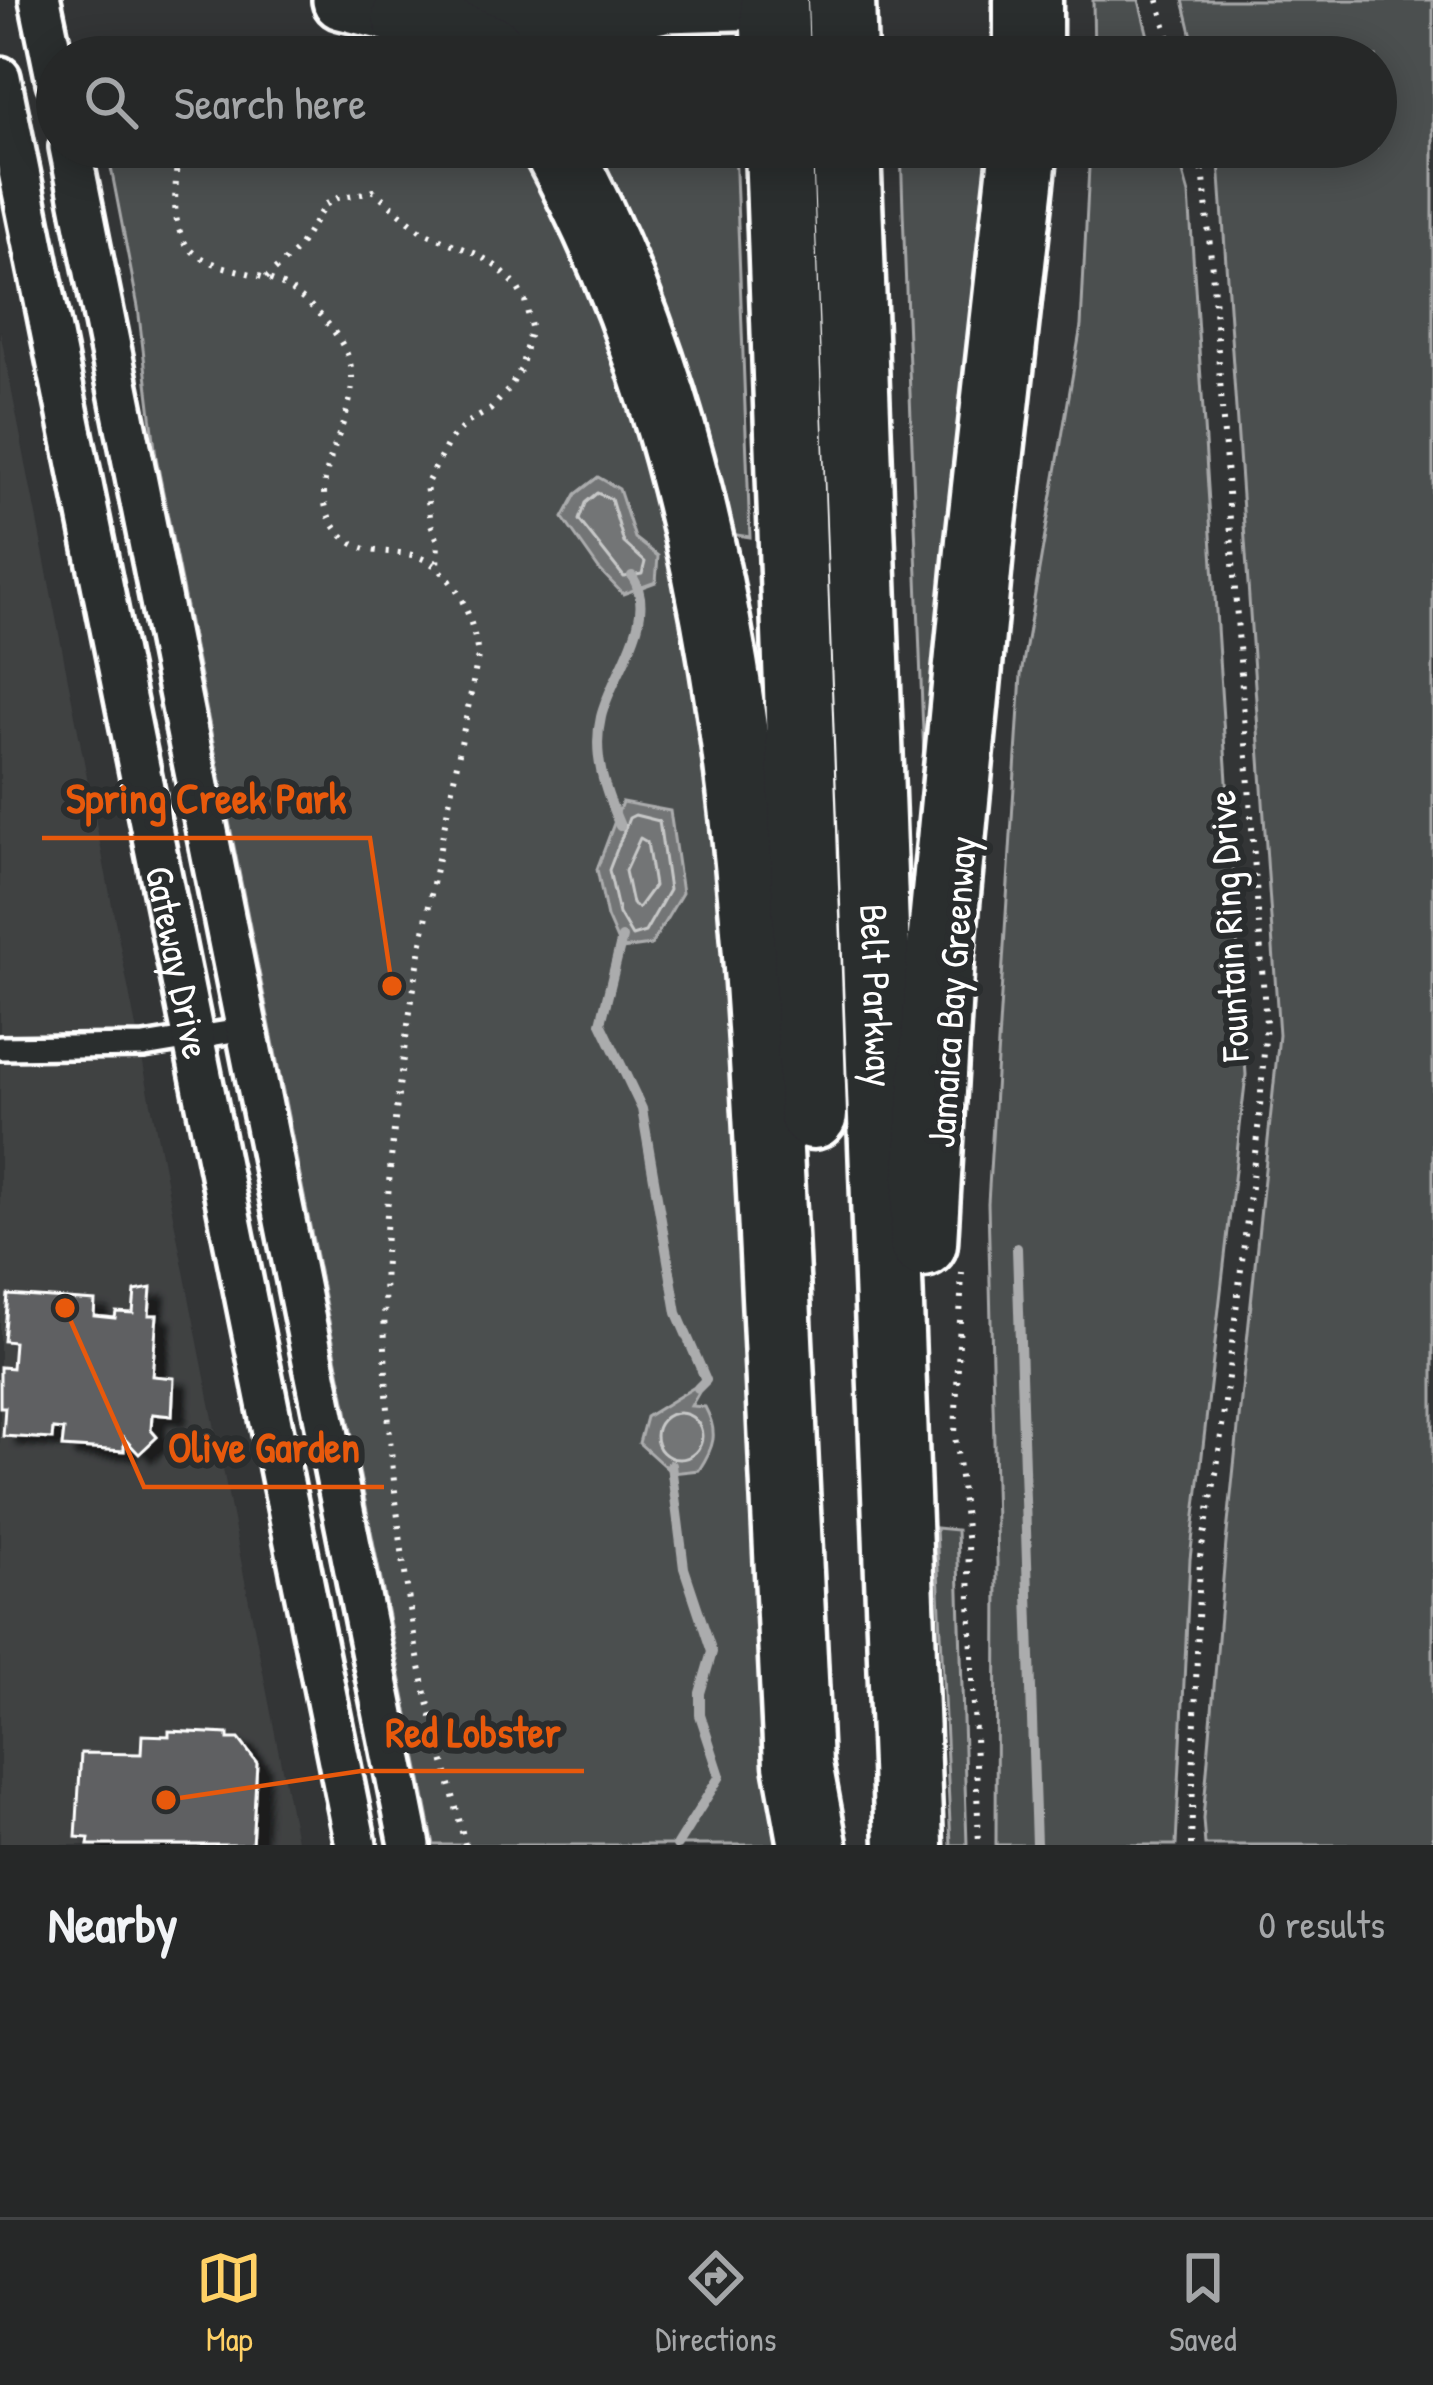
<!DOCTYPE html>
<html lang="en">
<head>
<meta charset="utf-8">
<style>
	:root { --surface:#262828; --page:#323434; --text:#f1f3f6; --muted:#a4a6a8; --line:#424445; --accent:#ffd166 }
	body { margin:0; font-family:"Patrick Hand",sans-serif; background:var(--page); color:var(--text) }
	.list { margin:0; padding:0; list-style:none }
	h2 { display:flex; justify-content:space-between; align-items:center; height:156px; margin:0; padding:0 48px; font-size:51px }
	h2 small { font-size:39px; font-weight:400; color:var(--muted) }
	.icon { flex:none; width:66px; height:66px; fill:none; stroke:currentColor; stroke-width:2; stroke-linecap:round; stroke-linejoin:round }
	.map { position:relative; flex:none; width:1433px; height:1845px; overflow:hidden }
	.search { position:absolute; background:var(--surface); box-shadow:0 6px 30px #0003; left:36px; right:36px; top:36px; height:132px; display:flex; align-items:center; gap:30px; box-sizing:border-box; padding:0 42px; border-radius:66px; color:var(--muted); font-size:45px }
	.sheet { height:372px; background:var(--surface) }
	nav { display:flex; justify-content:space-around; align-items:center; box-sizing:border-box; height:168px; border-top:3px solid var(--line); background:var(--surface); font-size:33px; color:var(--muted) }
	nav a { display:grid; justify-items:center; gap:6px }
	nav .on { color:var(--accent) }
	.map>svg:first-child { display:block }
</style>
</head>
<body>
<div class="map">
<svg width="1433" height="1845" viewBox="0 0 1433 1845">
	<defs>
		<filter id="shadow"><feDropShadow dx="13" dy="8" stdDeviation="3" flood-color="#0009"/></filter>
	</defs>
	<rect width="100%" height="100%" fill="#333536"/>
	<filter id="ink" filterUnits="userSpaceOnUse"><feTurbulence type="fractalNoise" baseFrequency=".00833" numOctaves="2"/><feDisplacementMap in="SourceGraphic" scale="24" xChannelSelector="R" yChannelSelector="G"/><feConvolveMatrix kernelMatrix="1 2 1 2 8 2 1 2 1" color-interpolation-filters="sRGB"/></filter>
	<g filter="url(#ink)">
		<path fill="#404243" d="M 0,331 L 127,982 L 297,1845 L 0,1845 Z"/>
		<path fill="#4c4f50" stroke="#a6a7a8" stroke-width="3" d="M 1093,0 L 1139,0 L 1153,57 L 1094,57 Z
			M 1183,0 L 1433,0 L 1433,1845 L 1205,1845 L 1203,1819 L 1226,1543 L 1279,1035 L 1218,147 L 1376,147 L 1376,57 L 1197,57 Z
			M 107,147 L 534,147 L 637,367 L 724,778 L 789,1845 L 434,1845 L 156,457 L 138,307 Z
			M 584,147 L 735,147 L 750,537 L 730,534 L 660,294 Z
			M 901,147 L 998,147 L 926,811 L 903,211 Z
			M 1090,147 L 1176,147 L 1189,194 L 1246,1075 L 1190,1559 L 1176,1845 L 996,1845 L 997,1563 L 988,1203 L 1021,675 L 1081,326 Z
			M 936,1528 L 957,1530 L 967,1845 L 951,1845 Z"/>
		<path fill="#737576" stroke="#abacad" stroke-width="3" d="M 598,477 L 619,489 L 635,538 L 658,556 L 656,582 L 623,594 L 599,569 L 563,518 L 576,494 Z
			M 622,802 L 670,811 L 682,893 L 651,945 L 621,949 L 607,917 L 597,869 Z
			M 706,1380 L 691,1406 L 705,1407 C 719,1433 714,1447 699,1470 L 672,1473 L 639,1443 L 646,1417 Z"/>
		<g fill="none" stroke-linecap="round" stroke-linejoin="round">
			<path stroke="#c7c8c8" stroke-width="3" d="M 597,493 L 611,499 L 624,543 L 645,562 L 642,574 L 624,577 L 579,520 L 585,503 Z
				M 635,815 L 659,821 L 669,890 L 645,932 L 632,936 L 619,914 L 609,870 L 629,818 Z
				M 640,838 L 647,842 L 654,886 L 638,908 L 632,904 L 625,871 Z
				M656 1436a23 23 0 1 1 46 0a23 23 0 1 1-46 0Z"/>
			<path stroke="#abacad" stroke-width="10" d="M 620,826 C 605,791 592,755 601,717 C 611,674 660,618 632,576
				M 622,938 L 601,1023 L 642,1109 L 677,1313 L 706,1380 L 698,1388
				M 1017,1248 L 1036,1845
				M 671,1465 L 684,1568 L 712,1652 L 700,1693 L 700,1715 L 720,1776 L 677,1845"/>
		</g>
		<path fill="#5f6162" stroke="#fff" stroke-width="3" filter="url(#shadow)" d="M 151,1288 L 149,1315 L 157,1315 L 152,1376 L 174,1378 L 172,1416 L 152,1414 L 151,1430 L 157,1437 L 139,1454 L 124,1438 L 124,1451 L 62,1447 L 64,1430 L 53,1429 L 52,1439 L 3,1436 L 5,1407 L 0,1407 L 0,1367 L 12,1368 L 14,1342 L 4,1341 L 8,1295 L 95,1301 L 94,1316 L 115,1318 L 116,1312 L 133,1313 L 135,1291 Z
			M 169,1731 L 228,1734 L 228,1739 L 239,1739 L 257,1763 L 252,1845 L 88,1845 L 89,1838 L 76,1837 L 81,1753 L 141,1754 L 142,1735 L 169,1736 Z"/>
		<g fill="none" stroke-linecap="round" stroke-linejoin="round">
			<defs>
				<path id="service" d="M 0,1048 L 144,1046 L 246,1029"/>
				<g id="minor">
					<path d="M 40,0 L 57,82"/>
					<path id="s1" d="M 0,77 L 356,1845"/>
					<path d="M 70,147 L 410,1845"/>
				</g>
				<path id="secondary" d="M 342,0 L 406,16 L 596,18 L 664,3 L 769,0"/>
				<g id="motorway">
					<path d="M 774,0 L 776,57"/>
					<path d="M 841,0 L 843,57"/>
					<path d="M 406,16 L 491,49 L 497,57"/>
					<path d="M 1028,57 L 1028,0"/>
					<path d="M 556,147 C 732,467 755,854 772,1212 C 781,1396 790,1580 798,1764 L 813,1845"/>
					<path d="M 779,147 L 813,1115"/>
					<path id="s2" d="M 846,147 L 909,1845"/>
					<path d="M 923,1243 L 940,956 L 980,541 L 1024,147"/>
				</g>
			</defs>
			<use href="#service" stroke="#fff" stroke-width="30"/>
			<use href="#minor" stroke="#fff" stroke-width="48"/>
			<use href="#secondary" stroke="#fff" stroke-width="66"/>
			<use href="#motorway" stroke="#fff" stroke-width="75"/>
			<path stroke="#fff" stroke-width="6" stroke-dasharray="3 9" stroke-linecap="butt" d="M 1158,0 L 1174,57
				M 87,41 L 99,57
				M 174,147 C 181,178 168,206 182,237 C 197,272 256,268 286,287 C 311,303 335,327 347,354 C 373,415 288,482 343,536 C 363,556 387,549 412,555 C 455,566 473,617 478,656 C 442,848 395,1037 386,1232 C 379,1368 394,1507 415,1641 C 427,1710 450,1777 465,1845
				M 266,278 L 297,250 L 325,205 L 338,198 L 374,191 L 421,231 L 479,255 L 497,267 L 516,285 L 525,301 L 531,327 L 521,369 L 508,390 L 490,410 L 467,423 L 449,441 L 426,485 L 431,524 L 438,541 L 437,570
				M 962,1272 L 955,1435 L 968,1545 L 979,1845
				M 1191,1845 L 1200,1557 L 1217,1468 L 1259,1120 L 1266,1024 L 1213,282 L 1204,178 L 1197,147"/>
			<use href="#service" stroke="#2a2d2e" stroke-width="21"/>
			<use href="#minor" stroke="#2a2d2e" stroke-width="39"/>
			<use href="#secondary" stroke="#2a2d2e" stroke-width="57"/>
			<use href="#motorway" stroke="#2a2d2e" stroke-width="66"/>
		</g>
	</g>
	<g text-anchor="middle" stroke-width="12" stroke-linejoin="round" paint-order="stroke">
		<g font-size="39" fill="#fff" stroke="#2a2d2e">
			<text transform="translate(1228 926) rotate(-93)" y="14">Fountain Ring Drive</text>
			<text dy="14" stroke="none"><textPath href="#s1" startOffset="903">Gateway Drive</textPath></text>
			<text transform="translate(951 992) rotate(-86)" y="14">Jamaica Bay Greenway</text>
			<text dy="14" stroke="none"><textPath href="#s2" startOffset="849">Belt Parkway</textPath></text>
		</g>
	</g>
	<path fill="none" stroke="#e8590c" stroke-width="4.5" d="M392 986L370 838H42M65 1308L144 1487H384M166 1800L361 1771H584"/>
	<g fill="#e8590c" stroke="#2a2d2e" stroke-width="4.5">
		<circle cx="392" cy="986" r="12"/>
		<circle cx="65" cy="1308" r="12"/>
		<circle cx="166" cy="1800" r="12"/>
	</g>
	<g font-size="42" text-anchor="middle" font-weight="bold" fill="#e8590c" stroke="#2a2d2e" stroke-width="12" stroke-linejoin="round" paint-order="stroke">
		<text x="206" y="813">Spring Creek Park</text>
		<text x="264" y="1462">Olive Garden</text>
		<text x="473" y="1747">Red Lobster</text>
	</g>
</svg>
<div class="search"><svg class="icon" aria-label="search" viewBox="0 0 24 24"><circle cx="10" cy="10" r="6"/><path d="M15 15l6 6"/></svg>Search here</div>
</div>
<section class="sheet">
<h2>Nearby<small>0 results</small></h2>
<ul class="list">
</ul>
</section>
<nav>
<a class="on"><svg class="icon" aria-label="map" viewBox="0 0 24 24"><path d="M3 6l6-2 6 2 6-2v14l-6 2-6-2-6 2zM9 4v14M15 6v14"/></svg>Map</a>
<a><svg class="icon" aria-label="directions" viewBox="0 0 24 24"><path d="M12 3l9 9-9 9-9-9zM9 14v-3h6M13 9l2 2-2 2"/></svg>Directions</a>
<a><svg class="icon" aria-label="saved" viewBox="0 0 24 24"><path d="M7 4h10v16l-5-4-5 4z"/></svg>Saved</a>
</nav>
</body>
</html>
